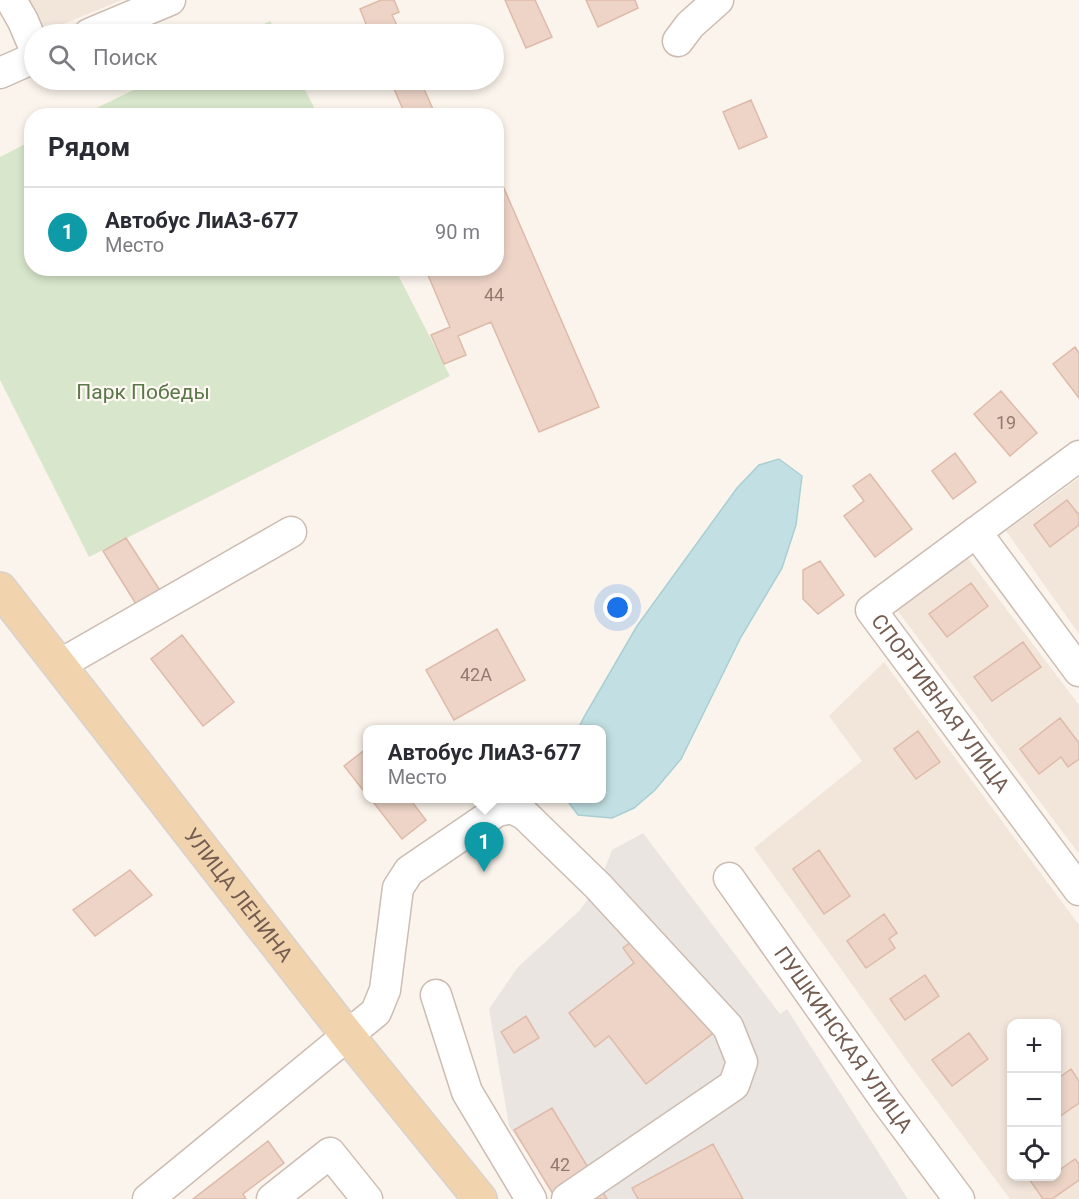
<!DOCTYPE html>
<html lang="ru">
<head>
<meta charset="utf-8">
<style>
	:root { --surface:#fff; --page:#f2f2f3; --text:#2b2b33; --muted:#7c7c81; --line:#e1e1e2; --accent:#b45309 }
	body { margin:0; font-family:Roboto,sans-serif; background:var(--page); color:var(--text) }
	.controls { position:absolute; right:18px; bottom:18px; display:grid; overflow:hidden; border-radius:12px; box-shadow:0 3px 9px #0003 }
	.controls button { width:54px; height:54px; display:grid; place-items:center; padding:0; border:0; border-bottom:2px solid var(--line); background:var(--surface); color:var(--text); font:30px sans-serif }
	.you { position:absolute; left:618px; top:608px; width:21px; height:21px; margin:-15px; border:4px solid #fff; border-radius:50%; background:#1a73e8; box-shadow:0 0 0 9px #1a73e833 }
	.badge { display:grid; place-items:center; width:39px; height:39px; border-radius:50%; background:var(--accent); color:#fff; font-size:20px; font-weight:700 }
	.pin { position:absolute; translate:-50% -50px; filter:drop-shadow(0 2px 3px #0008) }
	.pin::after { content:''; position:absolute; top:32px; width:21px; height:18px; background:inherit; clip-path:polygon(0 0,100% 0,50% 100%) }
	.popup { position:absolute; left:363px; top:725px; width:243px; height:78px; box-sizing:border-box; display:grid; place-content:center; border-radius:12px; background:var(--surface); filter:drop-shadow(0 2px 4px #0005); font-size:20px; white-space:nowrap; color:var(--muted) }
	.popup b { font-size:22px; color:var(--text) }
	.popup::after { content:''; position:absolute; left:50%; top:100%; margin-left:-12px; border:12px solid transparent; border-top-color:var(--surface) }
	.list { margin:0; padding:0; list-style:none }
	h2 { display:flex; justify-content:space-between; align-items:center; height:78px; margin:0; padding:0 24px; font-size:26px }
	h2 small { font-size:20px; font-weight:400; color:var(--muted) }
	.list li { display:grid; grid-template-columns:39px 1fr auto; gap:18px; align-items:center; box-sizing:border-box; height:90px; padding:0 24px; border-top:2px solid var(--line) }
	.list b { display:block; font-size:22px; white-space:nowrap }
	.list p { margin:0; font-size:20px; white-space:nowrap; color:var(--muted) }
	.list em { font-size:20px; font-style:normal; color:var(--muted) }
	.icon { flex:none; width:33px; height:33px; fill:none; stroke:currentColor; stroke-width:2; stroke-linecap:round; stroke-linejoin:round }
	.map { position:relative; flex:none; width:1079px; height:1199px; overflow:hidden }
	.search { position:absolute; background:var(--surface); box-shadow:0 3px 9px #0003; left:24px; top:24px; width:480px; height:66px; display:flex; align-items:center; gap:15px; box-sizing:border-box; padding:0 21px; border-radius:33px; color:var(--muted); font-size:22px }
	.panel { position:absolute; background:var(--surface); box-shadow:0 3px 9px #0003; left:24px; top:108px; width:480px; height:168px; border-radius:24px }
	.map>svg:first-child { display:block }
</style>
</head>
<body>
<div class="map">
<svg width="1079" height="1199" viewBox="0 0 1079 1199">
	<rect width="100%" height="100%" fill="#fbf4ec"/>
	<path fill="#f2e6db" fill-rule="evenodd" d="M 23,0 L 122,0 L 41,33 Z
		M 1079,478 L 1079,634 L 1006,531 Z
		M 967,557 L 1079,705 L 1079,854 L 897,610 Z
		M 884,662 L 1079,925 L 1079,1199 L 1010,1199 L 907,1061 L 754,848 L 862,761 L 829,716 ZM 1012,1024 L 1056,1024 L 1056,1176 L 1012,1176 Z"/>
	<path fill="#ebe5e1" d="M 643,833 L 780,1014 L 787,1009 L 908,1199 L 559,1199 L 509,1126 L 489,1009 L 518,967 L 579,911 L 598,886 L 612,850 Z"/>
	<path fill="#d8e7cb" d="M 270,21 L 277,34 L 244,34 Z
		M 154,80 L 300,80 L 318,115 L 82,115 Z
		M 31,141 L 32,268 L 395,269 L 450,376 L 89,557 L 0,380 L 0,157 Z"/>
	<path fill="#c2e0e3" stroke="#a9cfd3" stroke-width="1.5" d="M 779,459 L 802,476 L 796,525 L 782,568 L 741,637 L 681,759 L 655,790 L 634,808 L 612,818 L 578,815 L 566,799 L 601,798 L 601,730 L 578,729 L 584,717 L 637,626 L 737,488 L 759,465 Z"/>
	<path fill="#edd4c7" stroke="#debaa9" stroke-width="1.5" d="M 381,0 L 394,0 L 399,12 L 392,15 L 401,34 L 370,34 L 360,9 Z
		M 505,0 L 535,0 L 552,37 L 526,48 Z
		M 586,0 L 635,0 L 638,8 L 598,27 Z
		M 390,80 L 420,80 L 436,116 L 406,116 Z
		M 751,100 L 767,137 L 739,149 L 723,112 Z
		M 496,170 L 599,407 L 539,432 L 491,322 L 458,336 L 466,355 L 444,364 L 431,335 L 450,327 L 425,268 L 496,268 Z
		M 1075,347 L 1079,353 L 1079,398 L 1053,364 Z
		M 1001,391 L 1037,433 L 1010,456 L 974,414 Z
		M 955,453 L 976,482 L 953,499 L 932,471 Z
		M 870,474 L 912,529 L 875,557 L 844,516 L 864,501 L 853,486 Z
		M 1067,500 L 1079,515 L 1079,525 L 1050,547 L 1034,525 Z
		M 126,538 L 161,592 L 136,604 L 103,551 Z
		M 820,561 L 844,595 L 818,614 L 803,599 L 803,570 Z
		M 971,583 L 988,606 L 947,637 L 929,614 Z
		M 497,629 L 525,680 L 454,720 L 426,670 Z
		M 182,635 L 234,702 L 203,726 L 151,659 Z
		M 1023,642 L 1041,667 L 992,701 L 974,677 Z
		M 1060,718 L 1079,743 L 1079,759 L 1068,767 L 1061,757 L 1039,774 L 1020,749 Z
		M 918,731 L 940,762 L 916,779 L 894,749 Z
		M 367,748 L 367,795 L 344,766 Z
		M 370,798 L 409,798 L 426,820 L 402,839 Z
		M 819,850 L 850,896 L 824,914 L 793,869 Z
		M 130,870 L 152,895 L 95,936 L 73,910 Z
		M 884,914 L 897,933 L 889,939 L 895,948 L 866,968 L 847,941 Z
		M 642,934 L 716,1031 L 646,1084 L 609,1036 L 595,1047 L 569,1013 L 634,963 L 623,948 Z
		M 925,975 L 939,996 L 905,1020 L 890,999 Z
		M 526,1016 L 539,1038 L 514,1053 L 501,1032 Z
		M 969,1033 L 988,1059 L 952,1086 L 932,1060 Z
		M 1071,1069 L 1079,1081 L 1079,1103 L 1056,1119 L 1056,1080 Z
		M 552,1108 L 607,1199 L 556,1199 L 514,1130 Z
		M 268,1141 L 284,1163 L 243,1194 L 246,1199 L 193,1199 Z
		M 713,1144 L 743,1199 L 638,1199 L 632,1188 Z
		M 1075,1159 L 1079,1164 L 1079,1180 L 1052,1199 L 1043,1199 L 1027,1176 L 1056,1176 L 1056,1169 L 1058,1171 Z"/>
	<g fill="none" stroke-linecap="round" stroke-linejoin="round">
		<defs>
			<g id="minor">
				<path d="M 11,0 L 23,21 L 34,47"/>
				<path d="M 89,34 L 170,0"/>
				<path d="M 678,41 L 690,25 L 718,0"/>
				<path d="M 0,73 L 34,58"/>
				<path id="s1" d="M 1079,456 L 871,610 L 1079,890"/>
				<path d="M 976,532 L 1079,671"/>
				<path d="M 59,665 L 291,532"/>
				<path id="s2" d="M 729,878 L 886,1101 L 959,1199"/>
				<path d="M 436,995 L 467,1092 L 531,1199"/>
				<path d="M 148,1199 L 376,1012 L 385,990 L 398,888 L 409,871 L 497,811 L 512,808 L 525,815 L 598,886 L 728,1027 L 742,1062 L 734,1085 L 567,1199"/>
				<path d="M 272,1199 L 330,1153 L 367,1199"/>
			</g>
			<g id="major">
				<path id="s3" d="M 0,589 L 348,1036 L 480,1199"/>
			</g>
		</defs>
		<use href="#minor" stroke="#ccbcb2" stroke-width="33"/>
		<use href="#major" stroke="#d8d1ce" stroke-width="36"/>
		<use href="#minor" stroke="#fff" stroke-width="30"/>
		<use href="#major" stroke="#f1d4ad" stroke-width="33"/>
	</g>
	<g text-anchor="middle" stroke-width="4.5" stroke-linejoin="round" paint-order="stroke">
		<g font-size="18" fill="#927a6e">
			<text x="494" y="301">44</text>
			<text x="1006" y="429">19</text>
			<text x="476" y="681">42А</text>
			<text x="560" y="1171">42</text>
		</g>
		<g font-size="21" fill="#5a784a" stroke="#fdf8f2">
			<text x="143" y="399">Парк Победы</text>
		</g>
		<g font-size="21" fill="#745c51" stroke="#fdf8f2">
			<text dy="7" stroke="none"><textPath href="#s1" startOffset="375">СПОРТИВНАЯ УЛИЦА</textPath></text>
			<text dy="7" stroke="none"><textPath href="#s3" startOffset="388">УЛИЦА ЛЕНИНА</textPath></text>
			<text dy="7" stroke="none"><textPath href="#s2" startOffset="198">ПУШКИНСКАЯ УЛИЦА</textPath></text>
		</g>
	</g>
</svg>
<div class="controls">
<button>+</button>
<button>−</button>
<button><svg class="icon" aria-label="locate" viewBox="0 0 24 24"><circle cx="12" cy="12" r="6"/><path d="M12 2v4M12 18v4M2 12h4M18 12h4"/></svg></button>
</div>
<div class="you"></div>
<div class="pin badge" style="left:484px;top:872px;background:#0f9aa8">1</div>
<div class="popup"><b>Автобус ЛиАЗ-677</b>Место</div>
<div class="search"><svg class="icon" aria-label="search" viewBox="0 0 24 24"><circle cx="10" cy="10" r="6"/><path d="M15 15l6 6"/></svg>Поиск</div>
<section class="panel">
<h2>Рядом<small></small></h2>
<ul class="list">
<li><span class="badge" style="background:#0f9aa8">1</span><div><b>Автобус ЛиАЗ-677</b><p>Место</p></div><em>90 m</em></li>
</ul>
</section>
</div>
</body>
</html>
